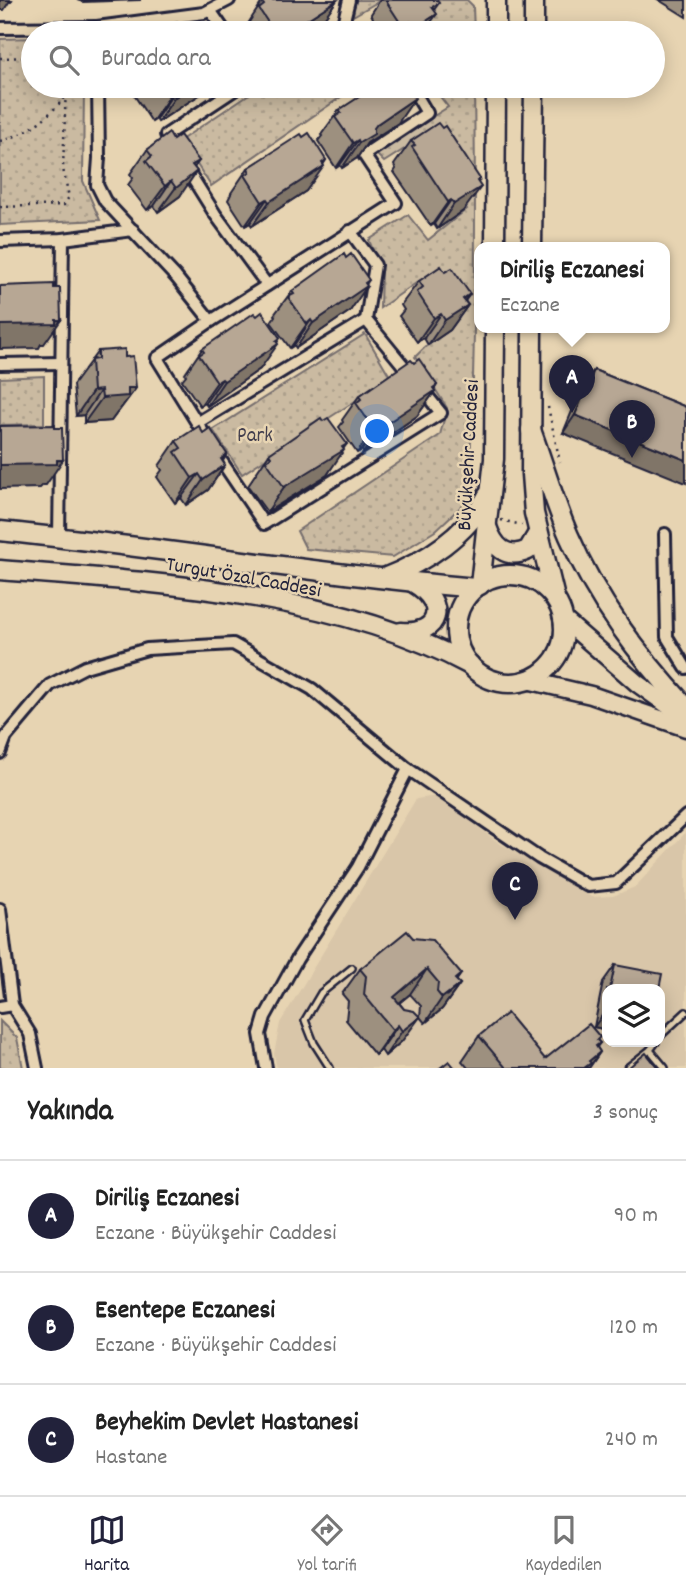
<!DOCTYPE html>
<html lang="tr">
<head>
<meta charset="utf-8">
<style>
  body { margin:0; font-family:Dekko,sans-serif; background:#f2f2f2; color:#222 }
  .controls { position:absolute; right:21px; bottom:21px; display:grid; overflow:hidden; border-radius:14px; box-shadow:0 4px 18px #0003 }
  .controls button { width:63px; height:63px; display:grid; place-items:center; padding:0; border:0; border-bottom:2px solid #e0e0e0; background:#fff; color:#222; font:35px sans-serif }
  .you { position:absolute; left:378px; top:432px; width:24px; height:24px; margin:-18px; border:5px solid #fff; border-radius:50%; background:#1a73e8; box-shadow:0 0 0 10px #1a73e833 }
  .badge { display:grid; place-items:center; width:46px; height:46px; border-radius:50%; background:#22223b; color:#fff; font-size:23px; font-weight:700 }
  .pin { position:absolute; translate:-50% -58px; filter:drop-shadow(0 2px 4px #0008) }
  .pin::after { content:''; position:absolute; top:37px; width:24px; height:21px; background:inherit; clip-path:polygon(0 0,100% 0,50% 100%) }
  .popup { position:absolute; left:474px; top:242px; width:196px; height:91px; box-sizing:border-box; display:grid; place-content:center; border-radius:14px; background:#fff; filter:drop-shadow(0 2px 5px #0005); font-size:23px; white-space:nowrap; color:#767676 }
  .popup b { font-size:26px; color:#222 }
  .popup::after { content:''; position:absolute; left:50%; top:100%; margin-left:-14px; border:14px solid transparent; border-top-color:#fff }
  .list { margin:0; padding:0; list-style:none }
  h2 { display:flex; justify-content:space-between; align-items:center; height:91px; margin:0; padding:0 28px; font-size:30px }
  h2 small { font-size:23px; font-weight:400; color:#767676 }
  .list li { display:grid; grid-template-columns:46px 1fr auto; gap:21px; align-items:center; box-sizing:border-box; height:112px; padding:0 28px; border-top:2px solid #e0e0e0 }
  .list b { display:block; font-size:26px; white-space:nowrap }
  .list p { margin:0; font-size:23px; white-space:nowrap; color:#767676 }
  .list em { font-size:23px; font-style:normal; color:#767676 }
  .icon { flex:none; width:38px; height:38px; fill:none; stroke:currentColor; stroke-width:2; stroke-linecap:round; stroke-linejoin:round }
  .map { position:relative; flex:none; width:686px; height:1068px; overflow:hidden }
  .search { position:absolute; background:#fff; box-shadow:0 4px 18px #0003; left:21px; right:21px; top:21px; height:77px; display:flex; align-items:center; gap:18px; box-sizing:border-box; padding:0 24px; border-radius:38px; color:#767676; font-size:26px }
  .sheet { height:427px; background:#fff }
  nav { display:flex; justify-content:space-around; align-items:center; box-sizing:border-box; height:98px; border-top:2px solid #e0e0e0; background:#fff; font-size:19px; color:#767676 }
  nav a { display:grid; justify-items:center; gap:4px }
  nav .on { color:#22223b }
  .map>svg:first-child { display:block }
  .built { fill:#d9c6a9; fill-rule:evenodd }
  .grass { fill:url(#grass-dots); stroke:#766e6e; stroke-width:2 }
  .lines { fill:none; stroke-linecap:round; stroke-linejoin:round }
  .lane-casing { stroke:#22223b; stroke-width:10 }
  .street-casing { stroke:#22223b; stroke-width:16 }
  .secondary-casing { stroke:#22223b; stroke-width:21 }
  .primary-casing { stroke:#22223b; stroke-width:23 }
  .path { stroke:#22223b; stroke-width:2.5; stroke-dasharray:2 5; stroke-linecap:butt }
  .lane { stroke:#e7d4b2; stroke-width:5 }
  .street { stroke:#e7d4b2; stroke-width:10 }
  .secondary { stroke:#e7d4b2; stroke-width:16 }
  .primary { stroke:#e7d4b2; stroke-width:18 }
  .wall { fill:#9d907f; stroke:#22223b; stroke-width:2 }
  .shaded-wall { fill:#807568; stroke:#22223b; stroke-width:2 }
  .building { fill:#b7a794; stroke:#22223b; stroke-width:2 }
  .labels { text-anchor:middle; stroke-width:5; stroke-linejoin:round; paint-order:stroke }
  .park-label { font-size:21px; fill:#44404f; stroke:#e7d4b2 }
  .street-label { font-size:21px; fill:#22223b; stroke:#e7d4b2 }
</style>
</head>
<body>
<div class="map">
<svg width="686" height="1068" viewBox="0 0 686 1068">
  <defs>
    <pattern id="grass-dots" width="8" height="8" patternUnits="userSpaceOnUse" patternTransform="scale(1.75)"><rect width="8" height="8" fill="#cabaa1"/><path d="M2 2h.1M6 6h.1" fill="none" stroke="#ada08c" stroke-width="1.8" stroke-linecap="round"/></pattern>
  </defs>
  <rect width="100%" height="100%" fill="#e7d4b2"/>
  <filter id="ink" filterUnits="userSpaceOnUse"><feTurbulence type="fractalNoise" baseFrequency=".0143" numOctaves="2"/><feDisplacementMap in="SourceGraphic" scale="14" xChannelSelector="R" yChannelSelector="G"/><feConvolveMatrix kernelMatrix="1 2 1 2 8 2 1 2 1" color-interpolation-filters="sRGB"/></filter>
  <g filter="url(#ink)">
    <path class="built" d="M437 796 499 843 592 897 613 896 635 887 686 832V1068H277L274 1054 280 1023 416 799ZM607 989H660V1042H607Z"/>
    <g class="grass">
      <polygon points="355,0 381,0 353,16"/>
      <polygon points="394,0 467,0 473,6 474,33 418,33"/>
      <polygon points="33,38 33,86 84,86 83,181 100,220 0,225 0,39"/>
      <polygon points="261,86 357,86 211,186 181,140"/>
      <path d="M432 86H474C476 224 476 362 468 500L435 531 393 557 306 549 297 531 440 435 447 408 415 357 451 322 419 281 380 308 381 270 369 240 408 215 428 240 467 209 422 138 384 162 375 153 448 107Z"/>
      <polygon points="365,334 391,378 242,474 213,430"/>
      <polygon points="44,376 44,424 0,425 0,378"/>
      <polygon points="0,1021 17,1038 23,1068 0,1068"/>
    </g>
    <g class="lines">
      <defs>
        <g id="lane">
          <polyline points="660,1036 686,1012"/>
          <polyline points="656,1042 650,1050 665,1068"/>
          <polyline points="330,1068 314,1043 305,1020 321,993 352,968"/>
          <polyline points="627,1068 650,1050"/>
        </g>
        <g id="street">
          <polyline points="210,10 226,33"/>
          <polyline points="0,28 97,27"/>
          <polyline points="97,33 97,27 204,13 229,0"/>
          <polyline points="344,33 342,28 349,0"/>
          <polyline points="98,86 99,158 97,185 105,201 176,277 211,321 396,203 364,155 427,113 411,86"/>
          <polyline points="173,146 166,135 240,86"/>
          <polyline points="185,166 215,214 267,285"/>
          <polyline points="350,231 375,265 366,320 411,375"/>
          <polyline points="0,241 63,239 133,230"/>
          <polyline points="0,364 61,363"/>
          <polyline points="197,423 366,320"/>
          <polyline points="209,442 157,358 211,321"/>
          <polyline points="218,456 264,524 441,413 421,388"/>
          <polyline points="665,534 667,637 686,668"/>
          <polyline points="59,537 63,239"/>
          <polyline points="0,753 6,737 50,685 85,667 147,649 233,644 312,689 408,769 539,858 588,886 616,883 686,816"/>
          <polyline points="0,909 12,1005"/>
          <polyline points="0,1007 12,1005 30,1034 37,1068"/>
          <polyline points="266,1068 260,1034 265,1017 297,959 358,867 408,769"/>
        </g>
        <g id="secondary">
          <polyline points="562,618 638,684 686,718"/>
          <polyline points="527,680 591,695 686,728"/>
        </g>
        <g id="primary">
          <polyline points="496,33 496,0"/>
          <polyline points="534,33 534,0"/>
          <polyline points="495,247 496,86"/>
          <polyline points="532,247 534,86"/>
          <polyline points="532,327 531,474 534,513 555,598"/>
          <path d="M531 430C544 465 554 502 569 536 597 601 638 655 686 707"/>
          <path d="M487 527C494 547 506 560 528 550L538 533"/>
          <path d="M0 531C159 547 316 574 475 588"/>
          <path d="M0 570C153 582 334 592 470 665"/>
          <circle cx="510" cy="629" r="54"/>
          <path d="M384 578C425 562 467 535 488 495"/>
          <polyline points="480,585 494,459 495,327"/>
          <path d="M401 632C440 636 448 603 414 583"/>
        </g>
      </defs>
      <use href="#lane" class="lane-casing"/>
      <use href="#street" class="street-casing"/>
      <use href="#secondary" class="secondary-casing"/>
      <use href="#primary" class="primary-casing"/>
      <g class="path">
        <polyline points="0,58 33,57"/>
        <path d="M0 141C33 133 54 111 75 86"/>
        <polyline points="0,207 64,205 69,197 63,169 66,86"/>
        <polyline points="548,407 560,462"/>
        <polyline points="501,520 522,525"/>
      </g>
      <use href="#lane" class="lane"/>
      <use href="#street" class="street"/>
      <use href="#secondary" class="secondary"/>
      <use href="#primary" class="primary"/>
    </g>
    <g class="wall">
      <polygon points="337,0 320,24 307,33 242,33 262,2"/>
      <polygon points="380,0 437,0 434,10 423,33 374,33 369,25 373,18 371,14"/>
      <polygon points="659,0 686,0 686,17"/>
      <polygon points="139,86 213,86 158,122 156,119 152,122 134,95"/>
      <polygon points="339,110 398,123 367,143 357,158 342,168 340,165 336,168 318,141 322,136 321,135"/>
      <polygon points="303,137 326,160 306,191 252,226 250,223 245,226 228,200 231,194 231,193 248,168"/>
      <polygon points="173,140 199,161 194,167 180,196 158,212 154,206 147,210 128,185 133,178 130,174 147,150"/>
      <polygon points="411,141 480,179 463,211 437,229 434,224 431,226 394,172 396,169 394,165"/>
      <polygon points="445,272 470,294 465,301 468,305 450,330 428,345 424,338 417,342 399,316 404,310 401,305 419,281"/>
      <polygon points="366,285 350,311 296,348 294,345 290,348 271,322 275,316 274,315 292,291"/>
      <polygon points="257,316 280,338 260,369 207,406 205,403 200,406 182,380 186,375 185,374 202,349"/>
      <polygon points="98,351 125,357 136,388 118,412 117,413 111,421 84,423 84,415 76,416 73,385"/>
      <polygon points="414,363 437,385 434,390 435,391 417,416 363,453 362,450 357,453 339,427 343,422 342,420 359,396"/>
      <polygon points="594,370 686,407 563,433 582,387"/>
      <polygon points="203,433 227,454 223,461 225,465 208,490 186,505 181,498 175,503 157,477 162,470 159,466 176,441"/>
      <polygon points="343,449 327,475 267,512 248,486 252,480 252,479 269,454"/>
      <polygon points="413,938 461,974 456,980 460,984 442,1009 425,1023 420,1017 421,1006 410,994 399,1003 404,1009 402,1041 385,1056 381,1050 375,1055 346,1020 348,1001 342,994 360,969"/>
      <polygon points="615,965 659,989 607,989 607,1030 594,1027 603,982"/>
      <polygon points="479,1036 545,1059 598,1041 600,1043 597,1047 600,1052 589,1068 468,1068 462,1061"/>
    </g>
    <g class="shaded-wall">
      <polygon points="0,0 12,0 11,2 9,2 4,10 0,10"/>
      <polygon points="77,0 141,0 83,2"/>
      <polygon points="337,0 320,24 307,33 286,33"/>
      <polygon points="439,3 426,21 437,14 423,33 411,33 432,7"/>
      <polygon points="410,22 402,33 399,33 403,27"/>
      <polygon points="192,86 213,86 158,122 175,97"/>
      <polygon points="173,94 156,119 152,122 169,97"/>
      <polygon points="415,98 398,123 367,143 357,158 342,168 359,143 377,124"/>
      <polygon points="358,140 340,165 336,168 353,143"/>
      <polygon points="326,160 321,168 324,166 306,191 252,226 269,202"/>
      <polygon points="199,161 184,181 197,171 180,196 158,212 192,165"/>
      <polygon points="480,179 470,194 481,187 463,211 437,229 454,204"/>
      <polygon points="171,181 154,206 147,210 165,186"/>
      <polygon points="267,199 250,223 245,226 262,202"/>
      <polygon points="451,200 434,224 431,226 448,202"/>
      <polygon points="369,280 363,289 367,286 350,311 296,348 313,323"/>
      <polygon points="470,294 457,312 468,305 450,330 428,345 445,320 463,299"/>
      <polygon points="441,314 424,338 417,342 434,318"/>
      <polygon points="61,320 44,344 41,344 39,348 0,349 0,325"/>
      <polygon points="311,320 294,345 290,348 307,324"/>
      <polygon points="280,338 274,347 278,344 260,369 207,406 224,381"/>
      <polygon points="222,379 205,403 200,406 217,382"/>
      <polygon points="437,385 431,394 435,391 417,416 363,453 380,428"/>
      <polygon points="128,388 136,388 118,412 117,413 111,421 84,423 102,398"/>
      <polygon points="101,390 84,415 76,416 93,391"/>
      <polygon points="575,415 686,460 686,483 563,433"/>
      <polygon points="379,426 362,450 357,453 374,429"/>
      <polygon points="347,444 341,452 344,450 327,475 267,512 284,487"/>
      <polygon points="227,454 215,472 225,465 208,490 186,505 203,480 221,459"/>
      <polygon points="63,460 46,485 43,485 40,488 0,489 0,465"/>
      <polygon points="199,474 181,498 175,503 192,478"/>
      <polygon points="427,969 410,994 382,1017 394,997"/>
      <polygon points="461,974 446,996 460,984 442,1009 425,1023 455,979"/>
      <polygon points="606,1010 607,1010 607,1030 594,1027"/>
      <polygon points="420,1017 402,1041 385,1056 402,1031"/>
      <polygon points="398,1025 381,1050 375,1055 393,1030"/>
      <polygon points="600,1052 589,1068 584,1068 589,1061"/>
    </g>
    <g class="building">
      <polygon points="265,0 337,0 286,33 275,33 259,9 264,5 262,2"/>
      <polygon points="387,0 437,0 439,3 432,7 437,14 414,29 410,22 403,27 386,1"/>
      <polygon points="215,28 218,33 201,33 208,29 210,32"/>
      <polygon points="161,86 192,86 175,97 173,94 169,97"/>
      <polygon points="376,86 407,86 415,98 377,124 374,128 374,134 359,143 358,140 353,143 335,117 341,113 339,110"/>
      <polygon points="438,123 442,128 445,126 480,179 477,181 481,187 454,204 451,200 448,202 412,147 415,145 411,141"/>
      <polygon points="169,133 173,140 180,135 199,161 192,165 197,171 176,188 171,181 165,186 146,161 152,156 147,150"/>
      <polygon points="309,133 326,160 322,163 324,166 269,202 267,199 262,202 245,175 250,172 248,168 301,134 303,137"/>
      <polygon points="344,254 346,258 351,254 369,280 365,283 367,286 313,323 311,320 307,324 288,297 294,294 292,291"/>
      <polygon points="441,266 445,272 452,268 470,294 463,299 468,305 445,320 441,314 434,318 417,292 423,287 419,281"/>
      <polygon points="54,284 54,288 60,288 61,320 56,320 56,324 0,325 0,286"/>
      <polygon points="262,312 280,338 276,341 278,344 224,381 222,379 217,382 199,355 204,352 202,349 254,313 257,316"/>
      <polygon points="125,349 125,357 133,356 136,388 128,388 128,396 102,398 101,390 93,391 91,360 98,359 98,351"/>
      <polygon points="419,359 437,385 433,388 435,391 380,428 379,426 374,429 356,403 361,399 359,396 411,360 414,363"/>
      <polygon points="594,370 686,407 686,460 575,415"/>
      <polygon points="321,418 323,421 328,418 347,444 342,447 344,450 284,487 266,461 271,457 269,454"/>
      <polygon points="55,425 55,428 62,428 63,460 57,460 57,464 0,465 0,426"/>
      <polygon points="199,426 203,433 210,428 227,454 221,459 225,465 203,480 199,474 192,478 175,452 181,448 176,441"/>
      <polygon points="407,931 413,938 432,940 461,974 455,979 460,984 442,998 437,992 438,982 427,969 394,997 404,1009 414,1011 420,1017 402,1031 398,1025 393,1030 364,995 366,976 360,969"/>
      <polygon points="615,965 662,974 659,989 610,989"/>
      <polygon points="507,1013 545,1059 589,1024 600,1037 597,1040 600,1043 596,1046 600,1052 589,1061 591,1063 584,1068 506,1068 479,1036"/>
      <polygon points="646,1053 658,1068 628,1068"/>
      <polygon points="449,1061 455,1068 440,1068"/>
    </g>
  </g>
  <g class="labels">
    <g class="park-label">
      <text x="255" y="441">Park</text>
    </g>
    <g class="street-label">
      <text transform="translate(467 455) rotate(-87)" y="7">Büyükşehir Caddesi</text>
      <text transform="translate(244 576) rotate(10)" y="7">Turgut Özal Caddesi</text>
    </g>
  </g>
</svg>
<div class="controls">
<button><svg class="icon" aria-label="layers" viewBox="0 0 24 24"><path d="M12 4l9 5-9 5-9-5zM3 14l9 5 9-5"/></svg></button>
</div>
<div class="you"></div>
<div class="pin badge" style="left:572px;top:413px">A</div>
<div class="popup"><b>Diriliş Eczanesi</b>Eczane</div>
<div class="pin badge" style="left:632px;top:458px">B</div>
<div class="pin badge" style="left:515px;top:920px">C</div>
<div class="search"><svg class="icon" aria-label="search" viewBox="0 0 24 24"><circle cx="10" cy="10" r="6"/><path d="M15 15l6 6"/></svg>Burada ara</div>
</div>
<section class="sheet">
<h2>Yakında<small>3 sonuç</small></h2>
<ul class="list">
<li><span class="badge">A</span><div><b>Diriliş Eczanesi</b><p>Eczane · Büyükşehir Caddesi</p></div><em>90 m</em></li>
<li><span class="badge">B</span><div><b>Esentepe Eczanesi</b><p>Eczane · Büyükşehir Caddesi</p></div><em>120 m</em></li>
<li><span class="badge">C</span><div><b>Beyhekim Devlet Hastanesi</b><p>Hastane</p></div><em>240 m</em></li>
</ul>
</section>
<nav>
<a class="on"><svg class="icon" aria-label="map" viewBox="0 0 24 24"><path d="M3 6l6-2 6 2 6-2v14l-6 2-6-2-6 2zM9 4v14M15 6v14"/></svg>Harita</a>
<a><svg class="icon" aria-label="directions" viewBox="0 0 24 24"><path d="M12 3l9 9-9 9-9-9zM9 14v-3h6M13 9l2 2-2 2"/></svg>Yol tarifi</a>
<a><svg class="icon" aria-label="saved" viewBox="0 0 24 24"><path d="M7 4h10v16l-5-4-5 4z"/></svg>Kaydedilen</a>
</nav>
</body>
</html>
